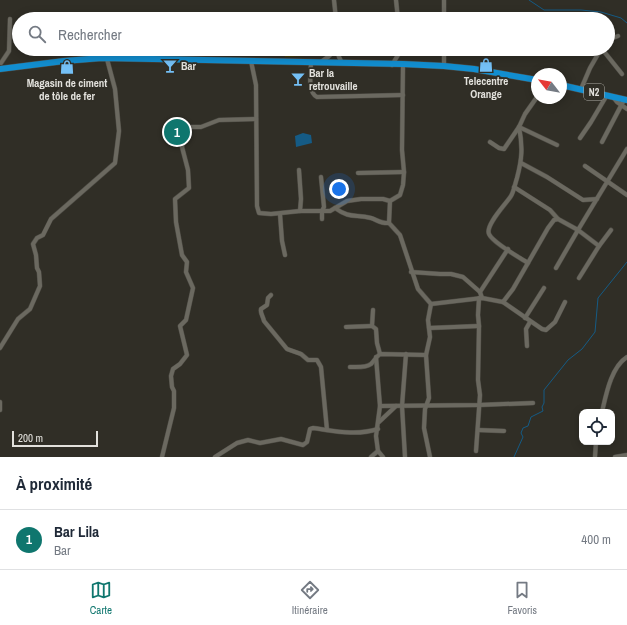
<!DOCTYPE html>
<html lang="fr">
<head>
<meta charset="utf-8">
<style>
  body { margin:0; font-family:"Archivo Narrow",sans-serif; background:#f2f2f3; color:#1f2937 }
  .controls { position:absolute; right:12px; bottom:12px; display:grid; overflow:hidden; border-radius:8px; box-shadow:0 2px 10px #0003 }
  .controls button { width:36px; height:36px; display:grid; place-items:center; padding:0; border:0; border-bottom:1px solid #e0e1e3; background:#fff; color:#1f2937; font:20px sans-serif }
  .compass { position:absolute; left:531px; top:68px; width:36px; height:36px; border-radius:50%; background:#fff; box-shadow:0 2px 10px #0003; rotate:301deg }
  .scale { position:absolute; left:12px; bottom:10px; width:86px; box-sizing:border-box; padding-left:4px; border:2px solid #e2e1dc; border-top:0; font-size:11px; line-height:14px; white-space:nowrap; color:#e2e1dc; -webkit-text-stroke:3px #302e26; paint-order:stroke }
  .you { position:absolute; left:339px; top:189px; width:14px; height:14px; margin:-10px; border:3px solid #fff; border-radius:50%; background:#1a73e8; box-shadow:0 0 0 6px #1a73e833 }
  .badge { display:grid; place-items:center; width:26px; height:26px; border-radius:50%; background:#0f766e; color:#fff; font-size:13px; font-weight:700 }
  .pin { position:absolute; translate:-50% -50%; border:2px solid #fff; box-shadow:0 1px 4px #0006 }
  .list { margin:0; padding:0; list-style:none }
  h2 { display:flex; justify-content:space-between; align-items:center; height:52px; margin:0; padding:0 16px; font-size:17px }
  h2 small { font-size:13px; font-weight:400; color:#747a83 }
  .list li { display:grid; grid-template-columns:26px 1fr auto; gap:12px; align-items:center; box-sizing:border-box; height:60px; padding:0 16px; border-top:1px solid #e0e1e3 }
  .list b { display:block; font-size:15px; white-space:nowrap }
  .list p { margin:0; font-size:13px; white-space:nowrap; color:#747a83 }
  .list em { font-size:13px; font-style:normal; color:#747a83 }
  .icon { flex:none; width:22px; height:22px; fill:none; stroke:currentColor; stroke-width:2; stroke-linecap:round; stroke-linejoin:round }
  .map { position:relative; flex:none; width:627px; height:457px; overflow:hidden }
  .search { position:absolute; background:#fff; box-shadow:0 2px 10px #0003; left:12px; right:12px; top:12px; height:44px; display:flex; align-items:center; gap:10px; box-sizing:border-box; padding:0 14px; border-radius:22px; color:#747a83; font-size:15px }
  .sheet { height:112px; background:#fff }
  nav { display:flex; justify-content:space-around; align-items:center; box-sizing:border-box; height:56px; border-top:1px solid #e0e1e3; background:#fff; font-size:11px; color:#747a83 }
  nav a { display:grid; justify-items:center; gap:2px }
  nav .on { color:#0f766e }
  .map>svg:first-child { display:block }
  .green { fill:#483d04 }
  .water { fill:#155b85 }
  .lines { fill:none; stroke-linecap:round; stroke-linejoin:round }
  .stream { stroke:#155b85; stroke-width:1 }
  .minor-casing { stroke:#4d4b44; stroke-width:5 }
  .highway-casing { stroke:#4d4b44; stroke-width:7 }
  .minor { stroke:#6b6960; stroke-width:4 }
  .highway { stroke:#128ed0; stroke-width:6 }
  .labels { text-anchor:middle; stroke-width:3.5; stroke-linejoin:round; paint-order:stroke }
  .shield { fill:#302e26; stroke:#adaba5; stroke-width:1 }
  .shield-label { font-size:10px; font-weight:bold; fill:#e2e1dc }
  .poi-label { font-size:11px; font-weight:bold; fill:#e2e1dc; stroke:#302e26; text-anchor:start }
</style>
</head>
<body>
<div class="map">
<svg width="627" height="457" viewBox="0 0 627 457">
  <rect width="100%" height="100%" fill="#302e26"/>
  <polygon class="green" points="285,49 331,49 325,55 285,57"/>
  <polygon class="water" points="303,133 311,135 312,143 296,147 295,136"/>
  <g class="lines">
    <g class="stream">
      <polyline points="529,0 544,10 581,10 601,12 621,18 627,23"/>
      <polyline points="514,457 523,437 521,433 523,428 528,426 531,417 543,411 542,407 544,403 544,390 568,360 582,349 595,332 598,298 627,262"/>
    </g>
    <defs>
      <g id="minor">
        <polyline points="334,0 336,19"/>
        <polyline points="396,0 398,19"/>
        <polyline points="444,0 444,19"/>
        <polyline points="608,40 618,36"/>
        <polyline points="337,49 339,57 342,63"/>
        <polyline points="444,49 444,66"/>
        <polyline points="602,49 622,74"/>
        <polyline points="251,61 256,85 257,206 259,213 271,214 300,211 330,211 347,201 361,199 383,199 390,201"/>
        <path d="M311 62C311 72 307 92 317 97L403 95"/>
        <polyline points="321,62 328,57 336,49"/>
        <polyline points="1,63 9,51 10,19"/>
        <polyline points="403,64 402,150 404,172 403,185 400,195 390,201 389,223 400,235 418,289 431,304 482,298 503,302 513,289 548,228 554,220 558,219 578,230 627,149"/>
        <polyline points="392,65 398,55 399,49"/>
        <polyline points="581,89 590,68 601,49"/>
        <polyline points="537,97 525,114 519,127 557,145"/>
        <polyline points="613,97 617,102 627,109"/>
        <path d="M519 127C523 147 522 159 517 178 515 184 514 191 511 196 506 204 485 225 489 234 493 243 519 257 528 263"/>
        <polyline points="580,138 591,122 607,95"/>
        <polyline points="490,142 499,148 504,149 519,127"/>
        <polyline points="602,142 624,100"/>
        <polyline points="521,163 547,177 583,200 597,199"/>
        <polyline points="585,166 627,195"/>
        <polyline points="299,170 301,199 300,211"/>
        <polyline points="358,173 404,172"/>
        <polyline points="321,177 324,207 322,211 322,219"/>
        <polyline points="514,187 550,210 558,219"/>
        <path d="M335 208C350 219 355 214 371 218 377 220 382 224 389 223"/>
        <polyline points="280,214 282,241 285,255"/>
        <polyline points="599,246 611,230"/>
        <polyline points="556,268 578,230 599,246 579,278"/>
        <polyline points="411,272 440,274 451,274 463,277 480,292 482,298"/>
        <polyline points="480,292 508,249"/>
        <path d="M271 295 268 298 267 305 261 309C260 313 263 316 264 321L287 349 301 354 308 360H317L321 367 327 430"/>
        <polyline points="503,302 542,329 546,330 555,322 565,302"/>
        <polyline points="373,310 372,326 376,329 377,343 380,354"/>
        <polyline points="525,318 544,288"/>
        <polyline points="346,327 372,326"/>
        <polyline points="429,328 479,326"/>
        <polyline points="527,346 526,329 530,322"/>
        <polyline points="0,348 18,319 30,309 40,286 39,272 37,268 36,255 33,244 37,238 43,235 51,219 115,163 119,131 115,89 107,59"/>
        <path d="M350 367C356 367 366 368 371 364 374 361 376 357 380 354L426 355"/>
        <polyline points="0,402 0,410"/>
        <polyline points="380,406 479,405 533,403"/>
        <path d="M602 412C606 395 611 367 627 357"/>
        <polyline points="379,422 396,406"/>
        <polyline points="478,430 504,431"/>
        <polyline points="378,451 383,457"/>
        <polyline points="476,451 480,395 478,380 479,326 478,315 479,298"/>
        <polyline points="162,457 174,408 174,391 172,387 171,376 173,369 180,364 187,355 180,326 186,320 193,288 186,272 187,262 182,255 176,222 175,199 189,188 188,170 182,147 187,127 201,127 219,120 256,119"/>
        <path d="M215 457 237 443 248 440 260 443 281 439 303 445 307 442 310 429 313 428C335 431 356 436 378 429"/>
        <polyline points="371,457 378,451 376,436 380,406 376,357"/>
        <polyline points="405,457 402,406 406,354"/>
        <polyline points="430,457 424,428 425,409 429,398 426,355 430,337 428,320 431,304"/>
        <polyline points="595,457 596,442"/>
        <polyline points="615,457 627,455"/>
      </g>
      <g id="highway">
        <polyline points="0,69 64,61 102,58 403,64 444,66 474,69 537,80"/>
        <polyline points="561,85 627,100"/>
      </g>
    </defs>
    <use href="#minor" class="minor-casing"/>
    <use href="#highway" class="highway-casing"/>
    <use href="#minor" class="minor"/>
    <use href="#highway" class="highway"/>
  </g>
  <defs>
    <symbol id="shop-bare" viewBox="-9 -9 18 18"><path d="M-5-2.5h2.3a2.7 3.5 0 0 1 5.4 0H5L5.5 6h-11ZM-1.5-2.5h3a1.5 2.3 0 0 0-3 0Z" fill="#74c0f6" stroke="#302e26" stroke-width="2.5" paint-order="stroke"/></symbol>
    <symbol id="bar-bare" viewBox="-9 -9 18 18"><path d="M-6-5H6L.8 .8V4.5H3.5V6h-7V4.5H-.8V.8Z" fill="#74c0f6" stroke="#302e26" stroke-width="2.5" paint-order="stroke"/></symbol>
  </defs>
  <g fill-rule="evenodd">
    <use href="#shop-bare" x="476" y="55" width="20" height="20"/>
    <use href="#bar-bare" x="160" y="56" width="20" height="20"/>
    <use href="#shop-bare" x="57" y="57" width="20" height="20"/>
    <use href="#bar-bare" x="288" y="69" width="20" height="20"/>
  </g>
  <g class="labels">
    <rect class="shield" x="584" y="84" width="20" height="16" rx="3"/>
    <g class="shield-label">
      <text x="594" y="96">N2</text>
    </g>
    <g class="poi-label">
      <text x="181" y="70">Bar</text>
      <text x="309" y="77">Bar la<tspan x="309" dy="13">retrouvaille</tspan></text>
      <text x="486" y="85" text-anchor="middle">Telecentre<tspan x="486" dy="13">Orange</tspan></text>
      <text x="67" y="87" text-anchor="middle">Magasin de ciment<tspan x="67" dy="13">de tôle de fer</tspan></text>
    </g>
  </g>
</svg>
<div class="controls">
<button><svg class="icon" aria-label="locate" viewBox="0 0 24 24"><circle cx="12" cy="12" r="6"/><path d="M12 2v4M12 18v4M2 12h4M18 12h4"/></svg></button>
</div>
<svg class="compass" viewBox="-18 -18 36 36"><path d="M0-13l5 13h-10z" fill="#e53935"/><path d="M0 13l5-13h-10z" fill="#747a83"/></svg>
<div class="scale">200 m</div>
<div class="you"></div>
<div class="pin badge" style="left:177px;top:132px">1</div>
<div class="search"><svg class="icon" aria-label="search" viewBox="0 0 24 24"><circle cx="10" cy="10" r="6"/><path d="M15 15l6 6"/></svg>Rechercher</div>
</div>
<section class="sheet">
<h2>À proximité<small></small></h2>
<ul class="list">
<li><span class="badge">1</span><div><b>Bar Lila</b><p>Bar</p></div><em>400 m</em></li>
</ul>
</section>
<nav>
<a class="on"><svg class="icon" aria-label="map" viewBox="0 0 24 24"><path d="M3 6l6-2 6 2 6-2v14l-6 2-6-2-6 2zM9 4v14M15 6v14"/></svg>Carte</a>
<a><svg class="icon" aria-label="directions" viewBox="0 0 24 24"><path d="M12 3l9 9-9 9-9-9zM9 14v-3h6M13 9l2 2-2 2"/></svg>Itinéraire</a>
<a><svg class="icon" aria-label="saved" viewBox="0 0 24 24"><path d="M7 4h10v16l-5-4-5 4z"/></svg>Favoris</a>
</nav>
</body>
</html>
